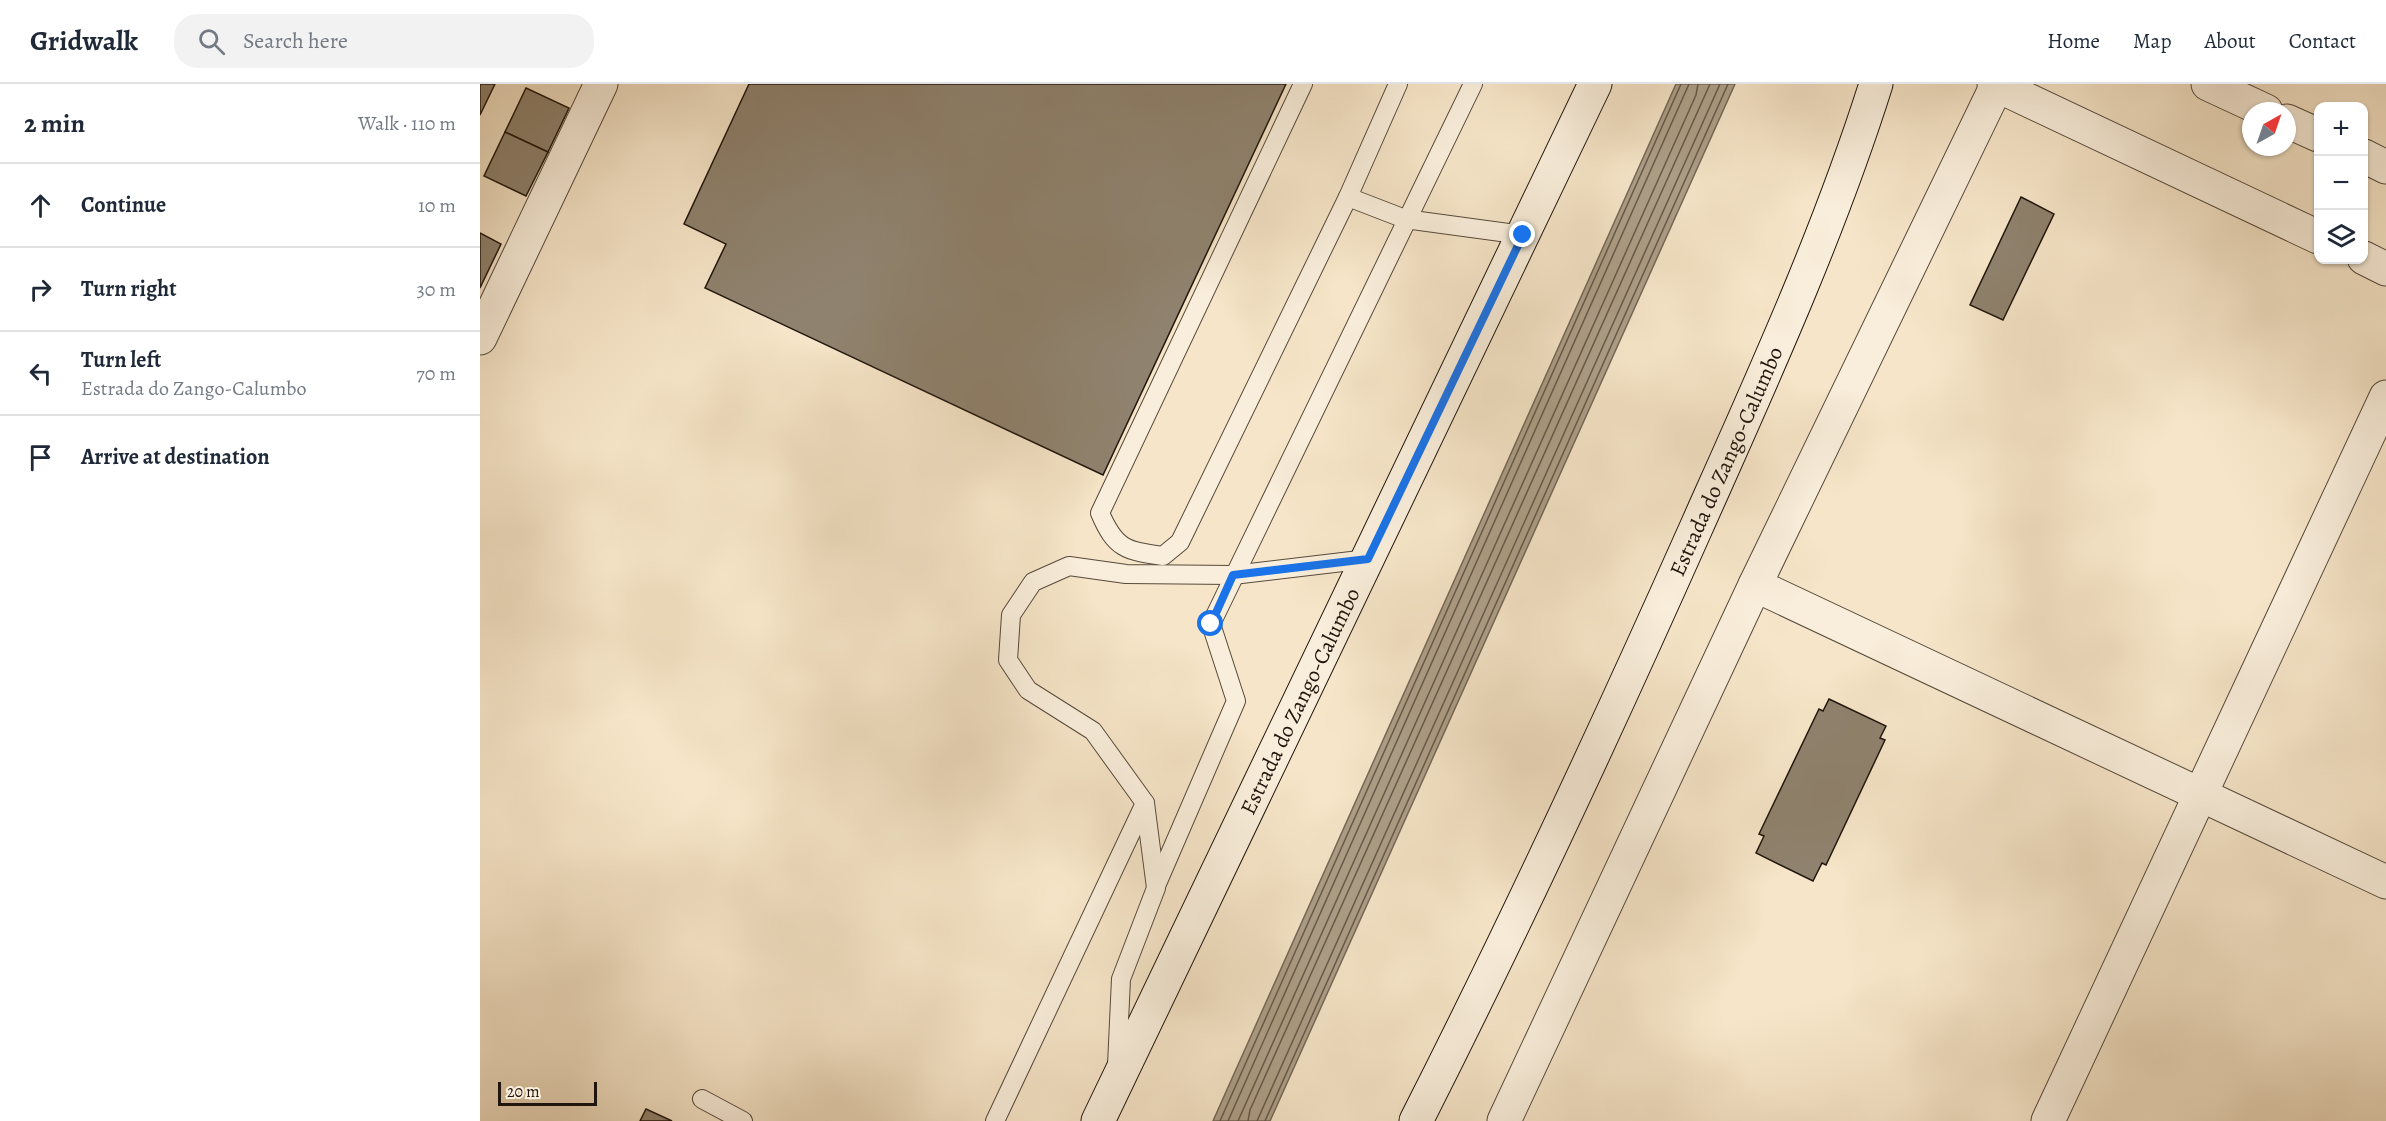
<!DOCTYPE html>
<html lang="en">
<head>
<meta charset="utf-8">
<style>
  body { margin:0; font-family:Alegreya,serif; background:#f2f2f3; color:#1f2937 }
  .controls { position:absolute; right:18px; top:18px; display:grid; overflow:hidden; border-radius:12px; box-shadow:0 2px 4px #0004 }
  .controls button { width:54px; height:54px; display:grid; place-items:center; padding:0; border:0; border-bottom:2px solid #e0e1e3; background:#fff; color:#1f2937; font:30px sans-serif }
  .compass { position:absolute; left:1762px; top:18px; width:54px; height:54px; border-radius:50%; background:#fff; box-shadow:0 2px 4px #0004; rotate:40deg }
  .scale { position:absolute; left:18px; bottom:15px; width:99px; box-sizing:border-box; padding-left:6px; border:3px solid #20160d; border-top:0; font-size:16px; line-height:21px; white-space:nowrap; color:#20160d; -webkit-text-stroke:4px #f9eedb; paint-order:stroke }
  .stop { position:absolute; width:18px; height:18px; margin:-14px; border:4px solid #1a73e8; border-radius:50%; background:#fff }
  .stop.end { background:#1a73e8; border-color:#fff; box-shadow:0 2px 6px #0008 }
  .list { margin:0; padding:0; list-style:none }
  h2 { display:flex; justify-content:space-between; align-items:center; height:78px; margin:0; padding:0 24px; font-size:26px }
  h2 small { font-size:20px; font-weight:400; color:#747a83 }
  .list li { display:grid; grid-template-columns:39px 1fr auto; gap:18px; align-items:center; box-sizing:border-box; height:84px; padding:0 24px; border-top:2px solid #e0e1e3 }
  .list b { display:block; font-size:22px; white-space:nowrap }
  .list p { margin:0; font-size:20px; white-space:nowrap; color:#747a83 }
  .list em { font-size:20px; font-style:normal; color:#747a83 }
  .icon { flex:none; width:33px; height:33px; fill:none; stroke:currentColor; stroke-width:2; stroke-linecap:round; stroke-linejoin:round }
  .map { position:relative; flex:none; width:1906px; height:1037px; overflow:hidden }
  header { display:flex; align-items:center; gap:36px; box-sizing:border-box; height:84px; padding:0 30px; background:#fff; border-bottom:2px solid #e0e1e3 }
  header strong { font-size:28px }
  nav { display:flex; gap:33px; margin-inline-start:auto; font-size:21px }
  .search { width:420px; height:54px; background:#f2f2f3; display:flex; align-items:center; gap:15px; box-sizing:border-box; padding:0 21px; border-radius:24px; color:#747a83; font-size:22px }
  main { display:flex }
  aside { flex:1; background:#fff }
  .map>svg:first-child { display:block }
  .water { fill:#ad9f88; stroke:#756857; stroke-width:1.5 }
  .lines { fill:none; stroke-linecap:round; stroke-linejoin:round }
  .shore { stroke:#665a4a; stroke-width:1.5 }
  .building { fill:#8f826e; stroke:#20160d; stroke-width:1.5 }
  .service-casing { stroke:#564a3c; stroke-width:20 }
  .minor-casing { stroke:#564a3c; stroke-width:35 }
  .secondary-casing { stroke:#20160d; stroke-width:35 }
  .service { stroke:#f9eedb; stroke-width:18 }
  .minor { stroke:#f9eedb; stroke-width:33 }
  .secondary { stroke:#f9eedb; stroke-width:33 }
  .route { stroke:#1a73e8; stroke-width:8 }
  .labels { text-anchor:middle; stroke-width:4.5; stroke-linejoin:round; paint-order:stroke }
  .street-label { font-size:22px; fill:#20160d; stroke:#f9eedb }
</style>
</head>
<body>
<header>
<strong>Gridwalk</strong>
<div class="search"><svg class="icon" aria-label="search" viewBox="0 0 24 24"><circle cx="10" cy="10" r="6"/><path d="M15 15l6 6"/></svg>Search here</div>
<nav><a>Home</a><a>Map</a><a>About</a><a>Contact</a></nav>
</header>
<main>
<aside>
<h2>2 min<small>Walk · 110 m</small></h2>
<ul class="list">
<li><svg class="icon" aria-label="ahead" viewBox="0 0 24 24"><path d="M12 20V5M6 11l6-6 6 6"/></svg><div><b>Continue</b></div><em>10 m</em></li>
<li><svg class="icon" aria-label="right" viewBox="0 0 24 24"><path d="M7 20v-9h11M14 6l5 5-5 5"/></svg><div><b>Turn right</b></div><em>30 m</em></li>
<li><svg class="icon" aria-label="left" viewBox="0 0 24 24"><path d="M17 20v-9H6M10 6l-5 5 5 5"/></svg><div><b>Turn left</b><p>Estrada do Zango-Calumbo</p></div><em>70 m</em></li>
<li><svg class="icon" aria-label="arrive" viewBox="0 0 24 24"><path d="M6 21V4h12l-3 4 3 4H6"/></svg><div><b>Arrive at destination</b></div></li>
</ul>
</aside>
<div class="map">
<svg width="1906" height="1037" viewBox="0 0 1906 1037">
  <rect width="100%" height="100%" fill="#f6e5c8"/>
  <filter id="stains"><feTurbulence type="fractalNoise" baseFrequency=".00333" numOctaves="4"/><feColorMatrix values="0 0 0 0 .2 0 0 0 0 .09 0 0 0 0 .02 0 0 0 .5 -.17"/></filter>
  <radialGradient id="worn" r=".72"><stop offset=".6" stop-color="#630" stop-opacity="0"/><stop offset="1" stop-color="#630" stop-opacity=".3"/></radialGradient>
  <polygon class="water" points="1196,0 1255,0 790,1037 733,1037"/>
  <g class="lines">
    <g class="shore">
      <polyline points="740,1037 1201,0"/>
      <polyline points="748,1037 1209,0"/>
      <polyline points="758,1037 1216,11 1218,0"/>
      <polyline points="768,1037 770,1026 1230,0"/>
      <polyline points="777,1037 1240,0"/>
      <polyline points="785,1037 1248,0"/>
    </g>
  </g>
  <g class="building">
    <polygon points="0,0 15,0 0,31"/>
    <polygon points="269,0 806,0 623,391 225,204 246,160 204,140"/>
    <polygon points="46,4 89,24 68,68 25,48"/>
    <polygon points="25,48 68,68 46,112 4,92"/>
    <polygon points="1541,113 1574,130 1523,236 1490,221"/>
    <polygon points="0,149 21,160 0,204"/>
    <polygon points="1349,615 1406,642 1400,654 1405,656 1346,781 1342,779 1333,797 1276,769 1284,752 1279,750 1339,625 1343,627"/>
    <polygon points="166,1025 192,1037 160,1037"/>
  </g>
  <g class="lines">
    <defs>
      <g id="service">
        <path d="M823 0 620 429C635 464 645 467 683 472L700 458 868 113"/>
        <polyline points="918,0 868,113 925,135 1043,151"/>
        <polyline points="676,802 756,617 731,540 993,0"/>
        <polyline points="637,981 641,895 676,804 665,719 613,647 548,606 528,576 531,531 553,498 589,482 646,490 753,491 888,475"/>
        <polyline points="222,1015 263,1037"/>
        <polyline points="515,1037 665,719"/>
      </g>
      <g id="minor">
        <polyline points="1514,0 1838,153"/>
        <polyline points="1728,0 1786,27"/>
        <polyline points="1807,37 1838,51"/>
        <polyline points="1884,72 1906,83"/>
        <polyline points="1884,174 1906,185"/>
        <polyline points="0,254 121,0"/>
        <polyline points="1275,501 1906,798"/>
        <polyline points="1024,1037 1275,501 1517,1"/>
        <polyline points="1568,1037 1906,313"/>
      </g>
      <g id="secondary">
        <path id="s1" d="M618 1037 1115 0"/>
        <path id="s2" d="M936 1037C1035 842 1127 644 1216 444 1281 298 1348 152 1396 0"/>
      </g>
    </defs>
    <use href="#service" class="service-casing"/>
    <use href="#minor" class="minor-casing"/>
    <use href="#secondary" class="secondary-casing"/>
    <use href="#service" class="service"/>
    <use href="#minor" class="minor"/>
    <use href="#secondary" class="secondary"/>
  </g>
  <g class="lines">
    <polyline class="route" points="731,540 753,491 888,475 1043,151"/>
  </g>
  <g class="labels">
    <g class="street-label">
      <text dy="8" stroke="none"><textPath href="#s2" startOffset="729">Estrada do Zango-Calumbo</textPath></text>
      <text dy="8" stroke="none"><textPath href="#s1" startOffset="466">Estrada do Zango-Calumbo</textPath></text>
    </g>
  </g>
  <rect width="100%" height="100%" filter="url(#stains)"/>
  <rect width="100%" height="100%" fill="url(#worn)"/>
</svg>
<div class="controls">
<button>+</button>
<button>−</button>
<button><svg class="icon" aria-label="layers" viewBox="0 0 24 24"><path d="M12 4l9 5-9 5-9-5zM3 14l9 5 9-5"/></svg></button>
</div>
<svg class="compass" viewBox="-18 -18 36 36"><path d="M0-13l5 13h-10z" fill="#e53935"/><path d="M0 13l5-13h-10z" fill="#747a83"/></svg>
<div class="scale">20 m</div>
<div class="stop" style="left:731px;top:540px"></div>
<div class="stop end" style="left:1043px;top:151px"></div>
</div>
</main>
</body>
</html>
